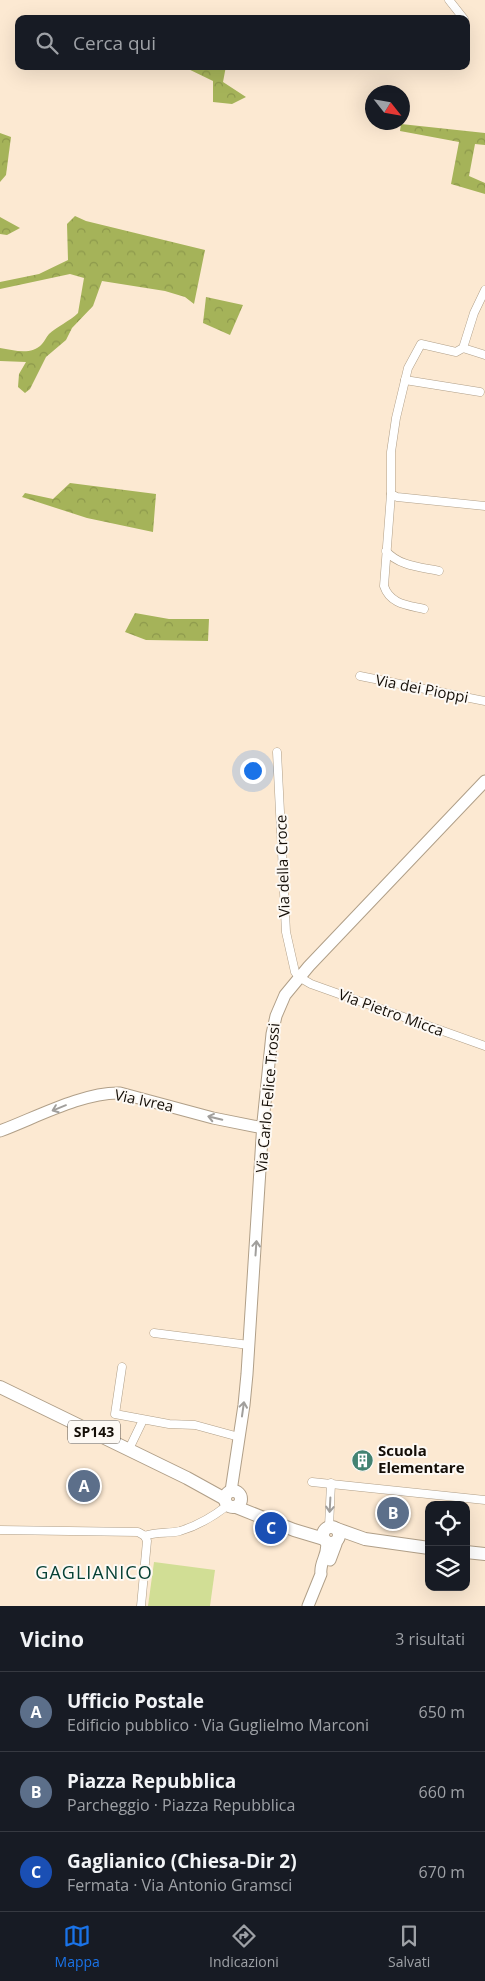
<!DOCTYPE html>
<html lang="it">
<head>
<meta charset="utf-8">
<style>
  body { margin:0; font-family:"Open Sans",sans-serif; background:#20242c; color:#f1f3f6 }
  .controls { position:absolute; right:15px; bottom:15px; display:grid; overflow:hidden; border-radius:10px; box-shadow:0 5px 20px #0002 }
  .controls button { width:45px; height:45px; display:grid; place-items:center; padding:0; border:0; border-bottom:1px solid #363941; background:#171b24; color:#f1f3f6; font:25px sans-serif }
  .compass { position:absolute; left:365px; top:85px; width:45px; height:45px; border-radius:50%; background:#171b24; box-shadow:0 5px 20px #0002; rotate:121deg }
  .you { position:absolute; left:252px; top:770px; width:18px; height:18px; margin:-12px; border:4px solid #fff; border-radius:50%; background:#1a73e8; box-shadow:0 0 0 8px #1a73e833 }
  .badge { display:grid; place-items:center; width:32px; height:32px; border-radius:50%; background:#1a73e8; color:#fff; font-size:16px; font-weight:700 }
  .pin { position:absolute; translate:-50% -50%; border:2px solid #fff; box-shadow:0 1px 5px #0006 }
  .list { margin:0; padding:0; list-style:none }
  h2 { display:flex; justify-content:space-between; align-items:center; height:65px; margin:0; padding:0 20px; font-size:21px }
  h2 small { font-size:16px; font-weight:400; color:#9ea1a6 }
  .list li { display:grid; grid-template-columns:32px 1fr auto; gap:15px; align-items:center; box-sizing:border-box; height:80px; padding:0 20px; border-top:1px solid #363941 }
  .list b { display:block; font-size:19px; white-space:nowrap }
  .list p { margin:0; font-size:16px; white-space:nowrap; color:#9ea1a6 }
  .list em { font-size:16px; font-style:normal; color:#9ea1a6 }
  .icon { flex:none; width:28px; height:28px; fill:none; stroke:currentColor; stroke-width:2; stroke-linecap:round; stroke-linejoin:round }
  .map { position:relative; flex:none; width:485px; height:1606px; overflow:hidden }
  .search { position:absolute; background:#171b24; box-shadow:0 5px 20px #0002; left:15px; right:15px; top:15px; height:55px; display:flex; align-items:center; gap:12px; box-sizing:border-box; padding:0 18px; border-radius:10px; color:#9ea1a6; font-size:19px }
  .sheet { height:305px; background:#171b24 }
  nav { display:flex; justify-content:space-around; align-items:center; box-sizing:border-box; height:70px; border-top:1px solid #363941; background:#171b24; font-size:14px; color:#9ea1a6 }
  nav a { display:grid; justify-items:center; gap:2px }
  nav .on { color:#1a73e8 }
  .map>svg:first-child { display:block }
  .forest { fill:url(#forest-crowns) }
  .pitch { fill:#d1de95 }
  .lines { fill:none; stroke-linecap:round; stroke-linejoin:round }
  .street-casing { stroke:#b09f88; stroke-width:9 }
  .secondary-casing { stroke:#b09f88; stroke-width:13 }
  .primary-casing { stroke:#b09f88; stroke-width:14 }
  .street { stroke:#fff; stroke-width:8 }
  .secondary { stroke:#fff; stroke-width:11 }
  .primary { stroke:#fff; stroke-width:12 }
  .oneway { stroke:#a19f9c }
  .labels { text-anchor:middle; stroke-width:4; stroke-linejoin:round; paint-order:stroke }
  .shield { fill:#fdf9f4; stroke:#5a544e; stroke-width:1 }
  .shield-label { font-size:14px; font-weight:bold; fill:#140e07 }
  .street-label { font-size:15px; fill:#140e07; stroke:#fdf9f4 }
  .poi-label { font-size:15px; font-weight:bold; fill:#140e07; stroke:#fdf9f4; text-anchor:start }
  .quarter-label { font-size:18px; letter-spacing:1px; fill:#074135; stroke:#fdf9f4 }
</style>
</head>
<body>
<div class="map">
<svg width="485" height="1606" viewBox="0 0 485 1606">
  <defs>
    <pattern id="forest-crowns" width="20" height="18" patternUnits="userSpaceOnUse" patternTransform="scale(1.25)"><rect width="20" height="18" fill="#a5b359"/><path d="M2 6a3 3 0 1 1 6 0M12 15a3 3 0 1 1 6 0" fill="none" stroke="#8d994c"/></pattern>
  </defs>
  <rect width="100%" height="100%" fill="#fce9d2"/>
  <g class="forest">
    <polygon points="182,66 226,66 223,82 246,97 232,104 213,102 213,81"/>
    <polygon points="401,124 485,133 485,145 475,144 469,176 485,183 485,194 451,184 459,142 400,131"/>
    <polygon points="0,133 11,137 6,175 0,182"/>
    <path d="M75 216 86 221 205 250 194 304 185 297 165 291 102 281 93 306 72 328 66 340 46 357 30 389 25 393 18 387 19 374 26 362 0 361V348C14 350 31 356 42 344 45 341 46 337 49 334 56 327 70 321 78 313L84 278 70 274 0 289V282L39 274 68 260 67 224Z"/>
    <polygon points="0,217 20,228 7,235 0,234"/>
    <polygon points="206,297 243,305 230,335 203,323"/>
    <polygon points="70,483 156,494 153,532 87,518 22,497 25,493 53,499"/>
    <polygon points="135,613 169,619 209,619 208,641 146,640 125,632"/>
  </g>
  <polygon class="pitch" points="154,1562 215,1570 210,1606 148,1606"/>
  <g class="lines">
    <defs>
      <g id="street">
        <polyline points="449,0 464,19"/>
        <polyline points="485,290 474,313 463,348 456,352 421,344 408,368 396,418 391,452 391,494 397,497 485,506"/>
        <polyline points="463,348 485,355"/>
        <polyline points="405,380 480,392"/>
        <path d="M391 494 384 586C390 604 407 605 424 609"/>
        <path d="M386 551C399 566 420 567 439 571"/>
        <polyline points="360,676 485,701"/>
        <polyline points="277,752 286,932 295,972 299,977 311,984 485,1046"/>
        <polyline points="154,1333 249,1345"/>
        <polyline points="122,1367 115,1414 169,1424 195,1425 239,1437"/>
        <polyline points="129,1449 143,1420"/>
        <polyline points="312,1482 485,1500"/>
        <polyline points="329,1527 331,1483"/>
        <polyline points="0,1530 138,1532 145,1536"/>
        <path d="M145 1536C156 1531 168 1534 180 1531 197 1526 214 1516 228 1505"/>
        <polyline points="141,1606 147,1541 145,1536"/>
      </g>
      <g id="secondary">
        <path d="M0 1131C35 1118 83 1092 120 1093L213 1118 263 1128"/>
        <polyline points="231,1491 244,1405 247,1374 263,1122 272,1034 276,1016 285,995 309,966 485,781"/>
        <polyline points="330,1560 336,1544 336,1541"/>
        <path d="M308 1606 321 1574C319 1562 330 1553 326 1541"/>
      </g>
      <g id="primary">
        <polyline points="0,1387 187,1478 225,1499"/>
        <circle cx="233" cy="1499" r="8"/>
        <polyline points="236,1507 294,1530 324,1539"/>
        <circle cx="331" cy="1535" r="8"/>
        <polyline points="337,1529 365,1539 429,1548"/>
        <polyline points="466,1552 485,1554"/>
      </g>
    </defs>
    <use href="#street" class="street-casing"/>
    <use href="#secondary" class="secondary-casing"/>
    <use href="#primary" class="primary-casing"/>
    <use href="#street" class="street"/>
    <use href="#secondary" class="secondary"/>
    <use href="#primary" class="primary"/>
  </g>
  <defs><path id="oneway-shaft" d="M-6 0H5M1.5-3L5.5 0L1.5 3" fill="none" stroke-width="1.6" stroke-linecap="round" stroke-linejoin="round" transform="scale(1.25)"/></defs>
  <g class="oneway">
    <use href="#oneway-shaft" transform="translate(59 1108) rotate(158)"/>
    <use href="#oneway-shaft" transform="translate(215 1118) rotate(-167)"/>
    <use href="#oneway-shaft" transform="translate(256 1248) rotate(-86)"/>
    <use href="#oneway-shaft" transform="translate(243 1409) rotate(-82)"/>
    <use href="#oneway-shaft" transform="translate(330 1505) rotate(93)"/>
  </g>
  <defs>
    <symbol id="building-disc" viewBox="-11 -11 22 22"><circle r="9.5" fill="#438372" stroke="#fdf9f4"/><path d="M-4-6H4V6H1V3H-1V6H-4ZM-2.5-4.3h1.7v1.8h-1.7ZM.8-4.3h1.7v1.8H.8ZM-2.5-1h1.7V.8h-1.7ZM.8-1h1.7V.8H.8Z" fill="#fff"/></symbol>
  </defs>
  <g fill-rule="evenodd">
    <use href="#building-disc" x="350" y="1448" width="25" height="25"/>
  </g>
  <g class="labels">
    <rect class="shield" x="68" y="1420.5" width="52" height="23" rx="4"/>
    <g class="shield-label">
      <text x="94" y="1437">SP143</text>
    </g>
    <g class="street-label">
      <text transform="translate(422 689) rotate(11)" y="5">Via dei Pioppi</text>
      <text transform="translate(283 866) rotate(-92)" y="5">Via della Croce</text>
      <text transform="translate(391 1013) rotate(20)" y="5">Via Pietro Micca</text>
      <text transform="translate(268 1098) rotate(-85)" y="5">Via Carlo Felice Trossi</text>
      <text transform="translate(144 1101) rotate(12)" y="5">Via Ivrea</text>
    </g>
    <g class="poi-label">
      <text x="378" y="1456">Scuola<tspan x="378" dy="17">Elementare</tspan></text>
    </g>
    <g class="quarter-label">
      <text x="94" y="1579">GAGLIANICO</text>
    </g>
  </g>
</svg>
<div class="controls">
<button><svg class="icon" aria-label="locate" viewBox="0 0 24 24"><circle cx="12" cy="12" r="6"/><path d="M12 2v4M12 18v4M2 12h4M18 12h4"/></svg></button>
<button><svg class="icon" aria-label="layers" viewBox="0 0 24 24"><path d="M12 4l9 5-9 5-9-5zM3 14l9 5 9-5"/></svg></button>
</div>
<svg class="compass" viewBox="-18 -18 36 36"><path d="M0-13l5 13h-10z" fill="#e53935"/><path d="M0 13l5-13h-10z" fill="#9ea1a6"/></svg>
<div class="you"></div>
<div class="pin badge" style="left:84px;top:1486px;background:#5c6f8a">A</div>
<div class="pin badge" style="left:393px;top:1513px;background:#5c6f8a">B</div>
<div class="pin badge" style="left:271px;top:1528px;background:#1a4fb4">C</div>
<div class="search"><svg class="icon" aria-label="search" viewBox="0 0 24 24"><circle cx="10" cy="10" r="6"/><path d="M15 15l6 6"/></svg>Cerca qui</div>
</div>
<section class="sheet">
<h2>Vicino<small>3 risultati</small></h2>
<ul class="list">
<li><span class="badge" style="background:#5c6f8a">A</span><div><b>Ufficio Postale</b><p>Edificio pubblico · Via Guglielmo Marconi</p></div><em>650 m</em></li>
<li><span class="badge" style="background:#5c6f8a">B</span><div><b>Piazza Repubblica</b><p>Parcheggio · Piazza Repubblica</p></div><em>660 m</em></li>
<li><span class="badge" style="background:#1a4fb4">C</span><div><b>Gaglianico (Chiesa-Dir 2)</b><p>Fermata · Via Antonio Gramsci</p></div><em>670 m</em></li>
</ul>
</section>
<nav>
<a class="on"><svg class="icon" aria-label="map" viewBox="0 0 24 24"><path d="M3 6l6-2 6 2 6-2v14l-6 2-6-2-6 2zM9 4v14M15 6v14"/></svg>Mappa</a>
<a><svg class="icon" aria-label="directions" viewBox="0 0 24 24"><path d="M12 3l9 9-9 9-9-9zM9 14v-3h6M13 9l2 2-2 2"/></svg>Indicazioni</a>
<a><svg class="icon" aria-label="saved" viewBox="0 0 24 24"><path d="M7 4h10v16l-5-4-5 4z"/></svg>Salvati</a>
</nav>
</body>
</html>
